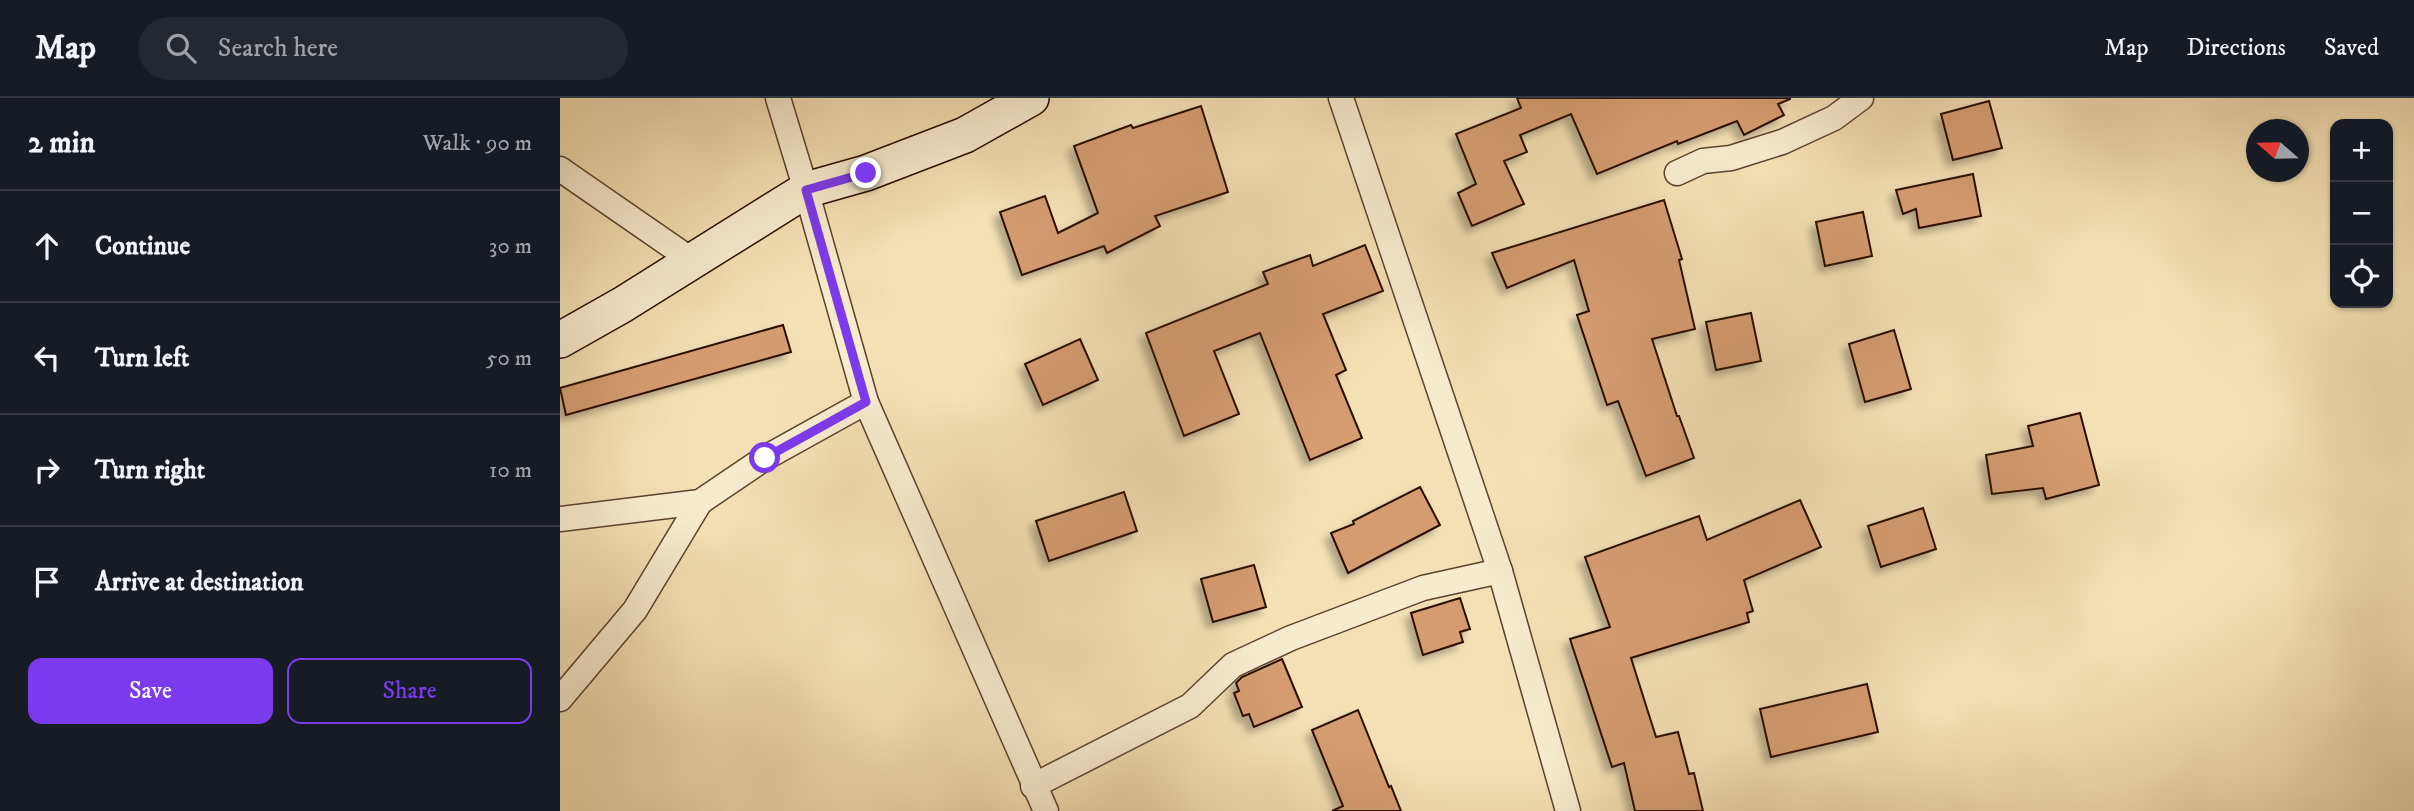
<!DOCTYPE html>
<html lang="en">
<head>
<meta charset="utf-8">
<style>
  body { margin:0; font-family:"IM FELL DW Pica",serif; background:#242831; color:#f1f3f6 }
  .controls { position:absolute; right:21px; top:21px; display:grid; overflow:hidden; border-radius:14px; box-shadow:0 2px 5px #0004 }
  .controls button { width:63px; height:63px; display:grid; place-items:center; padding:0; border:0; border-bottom:2px solid #363941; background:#171b24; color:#f1f3f6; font:35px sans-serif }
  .compass { position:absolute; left:1686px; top:21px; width:63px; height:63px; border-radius:50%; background:#171b24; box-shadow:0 2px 5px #0004; rotate:290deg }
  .stop { position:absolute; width:21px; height:21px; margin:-16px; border:5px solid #7c3aed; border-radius:50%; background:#fff }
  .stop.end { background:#7c3aed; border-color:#fff; box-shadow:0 2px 7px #0008 }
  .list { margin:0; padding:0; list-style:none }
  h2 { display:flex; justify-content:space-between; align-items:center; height:91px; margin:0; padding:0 28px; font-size:30px }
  h2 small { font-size:23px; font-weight:400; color:#9ea1a6 }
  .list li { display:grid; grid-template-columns:46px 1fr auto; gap:21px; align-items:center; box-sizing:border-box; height:112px; padding:0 28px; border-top:2px solid #363941 }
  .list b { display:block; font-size:26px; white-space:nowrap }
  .list em { font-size:23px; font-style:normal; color:#9ea1a6 }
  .actions { display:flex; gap:14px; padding:21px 28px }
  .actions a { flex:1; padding:16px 0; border:2px solid #7c3aed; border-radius:14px; text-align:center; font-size:24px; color:#7c3aed }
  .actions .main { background:#7c3aed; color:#fff }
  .icon { flex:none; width:38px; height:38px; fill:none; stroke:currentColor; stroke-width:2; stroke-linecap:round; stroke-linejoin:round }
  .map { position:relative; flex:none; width:1854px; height:713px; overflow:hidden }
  header { display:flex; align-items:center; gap:42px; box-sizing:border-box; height:98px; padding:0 35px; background:#171b24; border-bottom:2px solid #363941 }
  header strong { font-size:33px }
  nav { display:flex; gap:38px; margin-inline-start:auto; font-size:24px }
  .search { width:490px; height:63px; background:#242831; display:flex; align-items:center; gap:18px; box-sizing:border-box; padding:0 24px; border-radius:38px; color:#9ea1a6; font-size:26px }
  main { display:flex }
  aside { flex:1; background:#171b24 }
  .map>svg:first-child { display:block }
  .building { fill:#d59c6f; stroke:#290d00; stroke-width:2; filter:url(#shadow) }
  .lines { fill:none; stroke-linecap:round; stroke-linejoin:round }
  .street-casing { stroke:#5c422d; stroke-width:27 }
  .secondary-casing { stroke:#290d00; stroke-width:38 }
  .street { stroke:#f7ebce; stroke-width:24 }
  .secondary { stroke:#f7ebce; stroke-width:35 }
  .route { stroke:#7c3aed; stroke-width:9 }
</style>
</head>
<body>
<header>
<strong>Map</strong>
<div class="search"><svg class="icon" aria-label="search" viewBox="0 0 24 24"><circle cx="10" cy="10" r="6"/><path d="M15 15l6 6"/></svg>Search here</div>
<nav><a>Map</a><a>Directions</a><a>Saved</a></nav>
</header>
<main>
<aside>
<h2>2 min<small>Walk · 90 m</small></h2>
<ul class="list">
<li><svg class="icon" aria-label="ahead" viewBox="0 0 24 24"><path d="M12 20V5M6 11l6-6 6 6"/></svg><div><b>Continue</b></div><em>30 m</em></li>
<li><svg class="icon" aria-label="left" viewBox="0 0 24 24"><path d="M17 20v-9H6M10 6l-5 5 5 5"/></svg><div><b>Turn left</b></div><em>50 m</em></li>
<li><svg class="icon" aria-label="right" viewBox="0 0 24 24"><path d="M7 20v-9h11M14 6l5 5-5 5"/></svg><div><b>Turn right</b></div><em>10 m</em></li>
<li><svg class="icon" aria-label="arrive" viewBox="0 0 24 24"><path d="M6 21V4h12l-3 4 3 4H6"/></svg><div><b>Arrive at destination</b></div></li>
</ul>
<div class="actions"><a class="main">Save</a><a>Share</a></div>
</aside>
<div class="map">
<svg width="1854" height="713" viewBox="0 0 1854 713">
  <defs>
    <filter id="shadow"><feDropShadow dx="-6" dy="6" stdDeviation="3.5" flood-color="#0004"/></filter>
  </defs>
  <rect width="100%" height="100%" fill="#f3e0b4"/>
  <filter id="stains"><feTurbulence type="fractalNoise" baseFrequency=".00286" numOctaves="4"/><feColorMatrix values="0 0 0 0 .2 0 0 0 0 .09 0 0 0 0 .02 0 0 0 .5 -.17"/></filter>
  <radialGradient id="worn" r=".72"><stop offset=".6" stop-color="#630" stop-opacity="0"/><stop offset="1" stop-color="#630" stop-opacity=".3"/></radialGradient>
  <g class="building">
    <polygon points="957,0 1230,0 1230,1 1218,6 1224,17 1184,37 1177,23 1118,46 1117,43 1037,76 1011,16 960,37 967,54 944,63 964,106 912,128 898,95 916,86 896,36 961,10"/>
    <polygon points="1429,3 1442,50 1393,62 1381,16"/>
    <polygon points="641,8 668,94 595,118 600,128 547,155 544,148 462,177 440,114 485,98 498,135 538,115 514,48 571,27 573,30"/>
    <polygon points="1413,76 1421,118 1359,130 1356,111 1343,116 1336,92"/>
    <polygon points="1104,102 1122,161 1119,162 1135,231 1092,241 1117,318 1119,318 1134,360 1086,378 1058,303 1047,307 1017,217 1029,213 1014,162 947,190 932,155"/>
    <polygon points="1303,114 1312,158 1265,168 1256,124"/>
    <polygon points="805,147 823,193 763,216 786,272 776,277 802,340 750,362 700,235 654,253 679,316 624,338 586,235 708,186 703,174 750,157 753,168"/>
    <polygon points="1191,215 1201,263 1156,272 1146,224"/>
    <polygon points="223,227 231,254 6,317 0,290"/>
    <polygon points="1334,232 1351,291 1305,304 1289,246"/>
    <polygon points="520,241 538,282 483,307 465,266"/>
    <polygon points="1520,315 1539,387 1486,401 1483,390 1432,396 1426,357 1473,348 1468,328"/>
    <polygon points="860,389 880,427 788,475 771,435 794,426 793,423"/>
    <polygon points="564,394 577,433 489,463 476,423"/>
    <polygon points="1240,402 1261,449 1184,482 1193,513 1187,515 1189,524 1071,560 1096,639 1118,634 1129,676 1134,675 1143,713 1075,713 1064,665 1052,669 1010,541 1050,529 1025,459 1139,418 1147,442"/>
    <polygon points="1363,410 1376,451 1321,469 1308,428"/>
    <polygon points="694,467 706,509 653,524 641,481"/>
    <polygon points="900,500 910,531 900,534 903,544 863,557 851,515"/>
    <polygon points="722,561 742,609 694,629 689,616 683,618 674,595 679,593 676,585 682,579"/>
    <polygon points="1307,586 1318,634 1211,659 1200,611"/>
    <polygon points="798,612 829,689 831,688 841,713 772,713 783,708 752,632"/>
  </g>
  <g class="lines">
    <defs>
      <g id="street">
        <polyline points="218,0 246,92 306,304 486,713"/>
        <polyline points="781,0 940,473 1008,713"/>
        <polyline points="0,71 133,163"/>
        <polyline points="1117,75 1143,63 1171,60 1222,44 1274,20 1301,0"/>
        <polyline points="0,421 140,404 205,360 306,304"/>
        <polyline points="0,601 75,512 140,404"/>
        <polyline points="473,688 630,608 673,567 731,540 863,490 940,473"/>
      </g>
      <polyline id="secondary" points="0,242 62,207 246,92 306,75 405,37 471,0"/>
    </defs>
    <use href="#street" class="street-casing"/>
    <use href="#secondary" class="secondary-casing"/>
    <use href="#street" class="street"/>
    <use href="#secondary" class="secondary"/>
  </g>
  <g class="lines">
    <polyline class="route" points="205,360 306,304 246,92 306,75"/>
  </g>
  <rect width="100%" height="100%" filter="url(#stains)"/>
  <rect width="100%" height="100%" fill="url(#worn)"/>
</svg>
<div class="controls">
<button>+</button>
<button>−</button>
<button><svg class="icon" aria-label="locate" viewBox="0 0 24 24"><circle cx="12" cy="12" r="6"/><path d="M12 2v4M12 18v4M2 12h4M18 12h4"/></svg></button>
</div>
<svg class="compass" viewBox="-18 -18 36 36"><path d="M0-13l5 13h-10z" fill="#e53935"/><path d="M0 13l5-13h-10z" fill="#9ea1a6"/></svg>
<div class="stop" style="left:205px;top:360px"></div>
<div class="stop end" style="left:306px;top:75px"></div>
</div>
</main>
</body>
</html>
